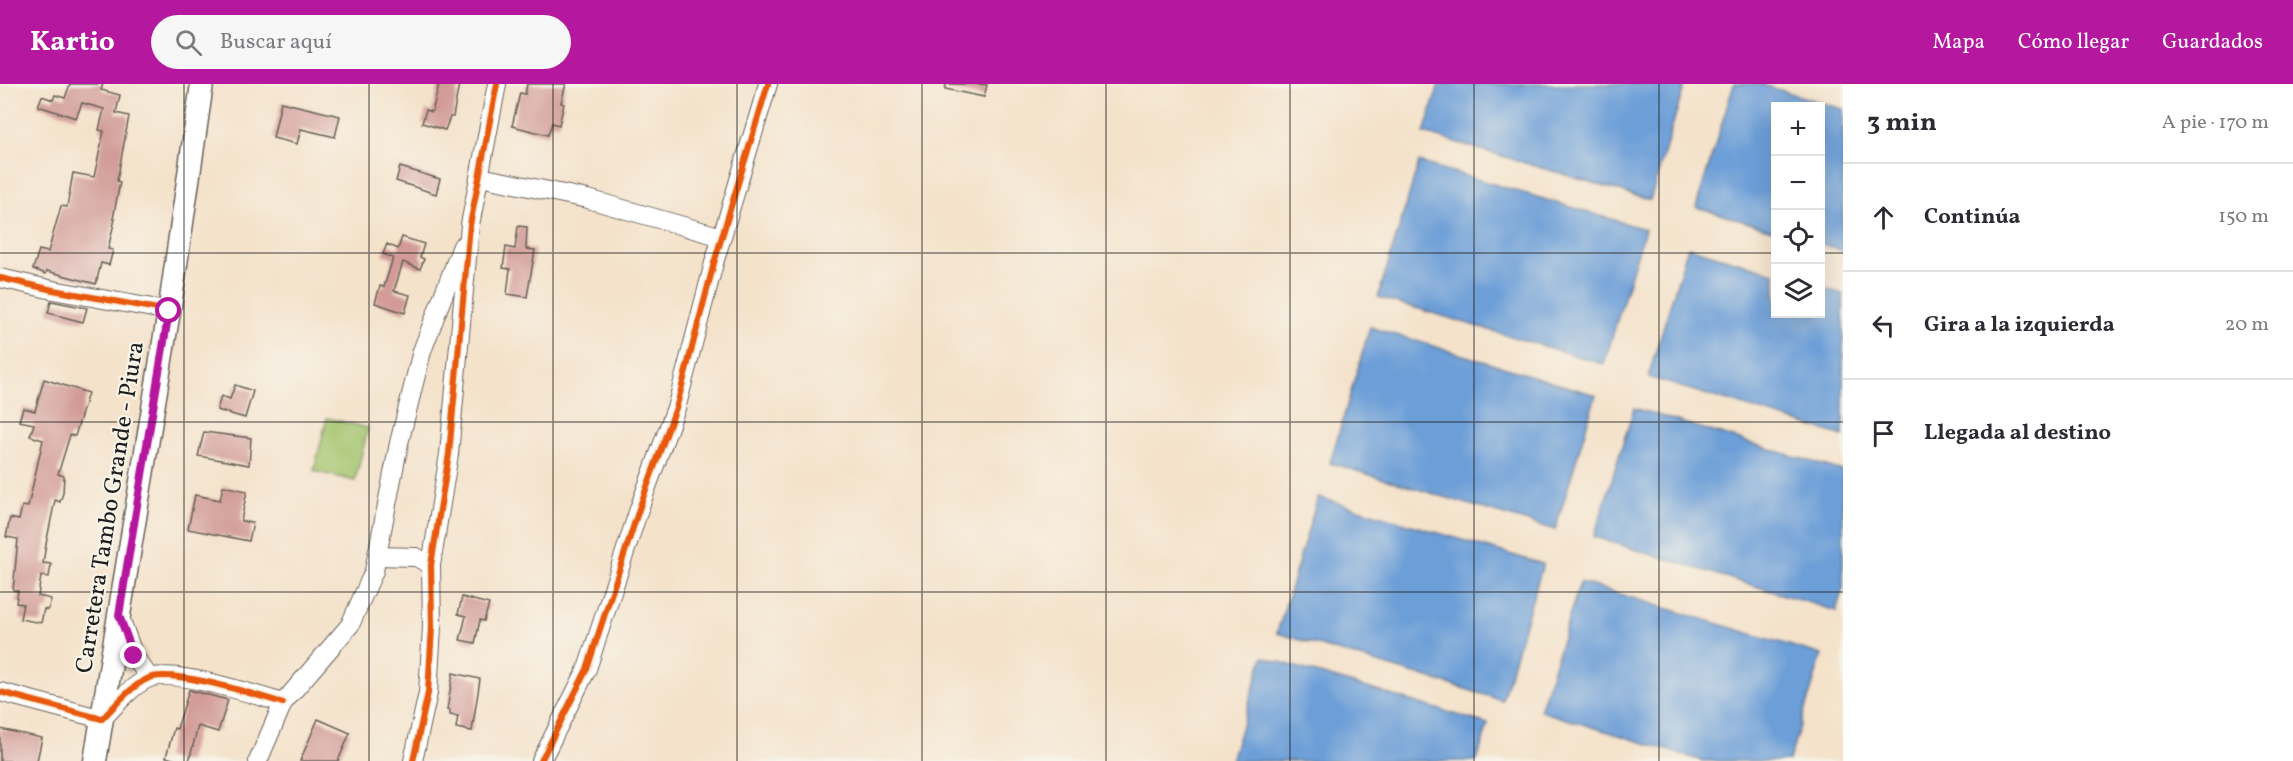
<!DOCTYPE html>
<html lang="es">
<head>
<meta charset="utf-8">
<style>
  body { margin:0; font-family:Vollkorn,serif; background:#f7f7f7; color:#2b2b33 }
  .controls { position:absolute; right:18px; top:18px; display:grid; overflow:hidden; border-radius:0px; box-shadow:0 6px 24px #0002 }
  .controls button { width:54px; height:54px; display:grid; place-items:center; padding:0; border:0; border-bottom:2px solid #e1e1e2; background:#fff; color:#2b2b33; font:30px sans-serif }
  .stop { position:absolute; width:18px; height:18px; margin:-14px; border:4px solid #b5179e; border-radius:50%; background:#fff }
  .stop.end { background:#b5179e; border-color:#fff; box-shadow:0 2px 6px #0008 }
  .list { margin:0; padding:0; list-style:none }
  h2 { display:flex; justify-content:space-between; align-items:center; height:78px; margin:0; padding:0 24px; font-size:26px }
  h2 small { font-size:20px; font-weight:400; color:#7c7c81 }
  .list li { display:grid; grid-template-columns:39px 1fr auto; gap:18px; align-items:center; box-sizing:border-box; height:108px; padding:0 24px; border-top:2px solid #e1e1e2 }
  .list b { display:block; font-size:22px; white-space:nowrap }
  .list em { font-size:20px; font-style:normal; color:#7c7c81 }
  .icon { flex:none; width:33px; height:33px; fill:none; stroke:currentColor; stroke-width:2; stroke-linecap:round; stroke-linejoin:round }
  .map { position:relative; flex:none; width:1843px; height:677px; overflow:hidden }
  header { display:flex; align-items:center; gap:36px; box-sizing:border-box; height:84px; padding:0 30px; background:#b5179e; color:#fff }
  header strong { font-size:28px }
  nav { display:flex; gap:33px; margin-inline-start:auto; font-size:21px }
  .search { width:420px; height:54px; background:#f7f7f7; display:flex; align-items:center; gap:15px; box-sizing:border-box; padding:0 21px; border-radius:33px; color:#7c7c81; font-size:22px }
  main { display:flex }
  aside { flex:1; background:#fff }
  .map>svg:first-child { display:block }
  .green { fill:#a4c56e; stroke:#607045; stroke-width:1.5 }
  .water { fill:#6c9ed7; stroke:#445d7a; stroke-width:1.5 }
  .building { fill:#d29b97 }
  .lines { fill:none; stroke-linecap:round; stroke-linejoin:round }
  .minor-casing { stroke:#686159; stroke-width:20 }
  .major-casing { stroke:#686159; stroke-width:25 }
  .minor { stroke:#fff; stroke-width:18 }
  .major { stroke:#fff; stroke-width:22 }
  .cycleway-casing { stroke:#f7f3e8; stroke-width:10 }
  .cycleway { stroke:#e8590c; stroke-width:6 }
  .route { stroke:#b5179e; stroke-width:8 }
  .grid { fill:none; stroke:#1c1c1c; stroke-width:1.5; stroke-opacity:0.55 }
  .labels { text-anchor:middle; stroke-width:4.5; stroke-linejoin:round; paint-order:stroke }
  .street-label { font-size:24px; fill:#1c1c1c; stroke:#f7f3e8 }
</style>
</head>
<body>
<header>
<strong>Kartio</strong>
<div class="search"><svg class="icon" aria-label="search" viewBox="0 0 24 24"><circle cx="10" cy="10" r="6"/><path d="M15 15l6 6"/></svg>Buscar aquí</div>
<nav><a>Mapa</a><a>Cómo llegar</a><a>Guardados</a></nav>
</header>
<main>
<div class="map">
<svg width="1843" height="677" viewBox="0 0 1843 677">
  <rect width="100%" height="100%" fill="#f7f3e8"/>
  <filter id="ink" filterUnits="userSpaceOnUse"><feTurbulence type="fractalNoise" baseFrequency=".0167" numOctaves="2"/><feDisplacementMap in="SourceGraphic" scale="12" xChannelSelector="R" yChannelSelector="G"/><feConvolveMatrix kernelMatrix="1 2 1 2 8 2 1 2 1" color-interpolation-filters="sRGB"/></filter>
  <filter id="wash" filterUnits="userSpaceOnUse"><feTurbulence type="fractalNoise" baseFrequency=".008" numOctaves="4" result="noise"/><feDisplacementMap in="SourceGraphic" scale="24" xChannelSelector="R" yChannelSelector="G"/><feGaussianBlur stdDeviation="1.35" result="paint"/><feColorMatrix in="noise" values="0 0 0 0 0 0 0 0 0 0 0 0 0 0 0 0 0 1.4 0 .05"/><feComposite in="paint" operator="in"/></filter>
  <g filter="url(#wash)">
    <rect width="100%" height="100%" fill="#f4e2ca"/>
    <polygon class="green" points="327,334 368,344 355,397 314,387"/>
    <g class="water">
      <polygon points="1439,0 1685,0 1650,116 1424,49"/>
      <polygon points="1734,0 1760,0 1843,25 1843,167 1821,160 1820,22 1776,22 1775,147 1696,123"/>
      <polygon points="1419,78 1645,145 1604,280 1378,213"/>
      <polygon points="1688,163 1775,189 1776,230 1820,230 1821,203 1843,210 1843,352 1648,293"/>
      <polygon points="1370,243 1596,311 1555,446 1330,379"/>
      <polygon points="1634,324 1843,387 1843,504 1836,527 1594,453"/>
      <polygon points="1318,413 1543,480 1502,616 1277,549"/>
      <polygon points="1580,498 1822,571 1789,677 1703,677 1540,627"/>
      <polygon points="1263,573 1488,640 1477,677 1231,677"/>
    </g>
    <g id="blocks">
      <g class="building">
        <polygon points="70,0 103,0 101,6 120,11 116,29 129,32 117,97 120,98 113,135 115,135 108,165 113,166 109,181 101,179 96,200 47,187 46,190 33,185 39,166 48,168 61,122 67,123 73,89 94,93 104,47 99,46 104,25 82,19 76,34 38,22 42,12 53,16 55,11 65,14"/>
        <polygon points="439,0 459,0 453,33 450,33 445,46 422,39 426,26 432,28"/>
        <polygon points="527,0 566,0 561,19 564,20 559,41 552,39 548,51 512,42 520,9 525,10"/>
        <polygon points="946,0 979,0 987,1 984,13 945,5"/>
        <polygon points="281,18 340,32 335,53 301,45 297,60 273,54"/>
        <polygon points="400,83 440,95 436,110 396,97"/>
        <polygon points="518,142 527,143 526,165 535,166 527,213 507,210 510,185 503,184 506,163 515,165"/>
        <polygon points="402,153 424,160 420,173 424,175 420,185 403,178 394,207 410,211 405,229 375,219 380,202 384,203 393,174 383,170 387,160 398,165"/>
        <polygon points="51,217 87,224 83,238 48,229"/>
        <polygon points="44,295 88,309 75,352 70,351 58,390 64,392 63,409 60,418 55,416 46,460 43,479 51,480 49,493 41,492 38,512 51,515 48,526 44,525 41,539 20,535 23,520 16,519 18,507 13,506 18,455 6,453 10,434 19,436 22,422 28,423 43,356 30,352 34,340 19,337 23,324 35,327"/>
        <polygon points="235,301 253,307 245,334 217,326 221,312 230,315"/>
        <polygon points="204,348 251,354 249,381 198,372"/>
        <polygon points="223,402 247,407 241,437 253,439 249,457 188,445 195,411 220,416"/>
        <polygon points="462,513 489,520 484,537 480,536 475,559 460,556 466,532 458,530"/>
        <polygon points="453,589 480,595 472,647 456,644 458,632 450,631 450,626 447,626"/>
        <polygon points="189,606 228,616 218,648 198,642 189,677 179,677 166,673 174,644 177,645"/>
        <polygon points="318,635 350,649 338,677 300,677"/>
        <polygon points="0,645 42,654 37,677 0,677"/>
      </g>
    </g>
  </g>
  <g filter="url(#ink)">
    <use href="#blocks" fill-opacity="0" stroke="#686159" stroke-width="1.5"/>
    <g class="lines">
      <defs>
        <g id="minor">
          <polyline points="480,93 588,115 722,153"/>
          <polyline points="0,194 53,206 169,227"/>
          <polyline points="377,472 416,473 431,481"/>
          <polyline points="119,531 134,572 149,593"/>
          <path d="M0 608 102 635C115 622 130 603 147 595 170 583 256 611 283 619"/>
          <polyline points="258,677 283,619 350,541 374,487 399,359 422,267 462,162"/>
          <polyline points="413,677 428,609 432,543 431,481 449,370 470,141 497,0"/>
          <polyline points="541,677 587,585 640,422 677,321 714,179 768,0"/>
        </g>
        <polyline id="major" points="95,677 171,215 202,0"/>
      </defs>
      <use href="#minor" class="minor-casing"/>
      <use href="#major" class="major-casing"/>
      <use href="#minor" class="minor"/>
      <use href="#major" class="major"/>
      <defs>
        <g id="cycleway">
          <polyline points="0,194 53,206 169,227"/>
          <path d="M0 608 102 635C115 622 130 603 147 595 170 583 256 611 283 619"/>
          <polyline points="413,677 428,609 432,543 431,481 449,370 470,141 497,0"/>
          <polyline points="541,677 587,585 640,422 677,321 714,179 768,0"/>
        </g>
      </defs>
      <use href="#cycleway" class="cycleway-casing"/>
      <use href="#cycleway" class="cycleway"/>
    </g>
  </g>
  <g class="lines" filter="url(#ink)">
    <polyline class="route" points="134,572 119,531 169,227"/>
  </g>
  <path class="grid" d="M184 0V677M369 0V677M553 0V677M737 0V677M922 0V677M1106 0V677M1290 0V677M1474 0V677M1659 0V677M0 169H1776M1820 169H1843M0 338H1843M0 508H1843"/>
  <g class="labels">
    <g class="street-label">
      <text transform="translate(109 423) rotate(-81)" y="8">Carretera Tambo Grande - Piura</text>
    </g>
  </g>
</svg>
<div class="controls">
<button>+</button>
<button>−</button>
<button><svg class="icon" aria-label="locate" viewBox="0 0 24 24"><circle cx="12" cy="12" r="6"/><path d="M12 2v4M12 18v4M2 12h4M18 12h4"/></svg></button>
<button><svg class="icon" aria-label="layers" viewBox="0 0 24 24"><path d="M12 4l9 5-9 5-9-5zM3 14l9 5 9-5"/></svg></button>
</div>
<div class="stop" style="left:169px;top:227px"></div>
<div class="stop end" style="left:134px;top:572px"></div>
</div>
<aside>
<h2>3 min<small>A pie · 170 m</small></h2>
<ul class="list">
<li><svg class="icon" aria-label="ahead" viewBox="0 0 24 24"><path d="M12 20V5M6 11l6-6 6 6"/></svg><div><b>Continúa</b></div><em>150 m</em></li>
<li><svg class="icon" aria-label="left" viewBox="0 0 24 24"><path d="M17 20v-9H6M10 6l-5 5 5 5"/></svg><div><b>Gira a la izquierda</b></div><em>20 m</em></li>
<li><svg class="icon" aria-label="arrive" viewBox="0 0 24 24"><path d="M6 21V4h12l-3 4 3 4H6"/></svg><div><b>Llegada al destino</b></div></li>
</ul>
</aside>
</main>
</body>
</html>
